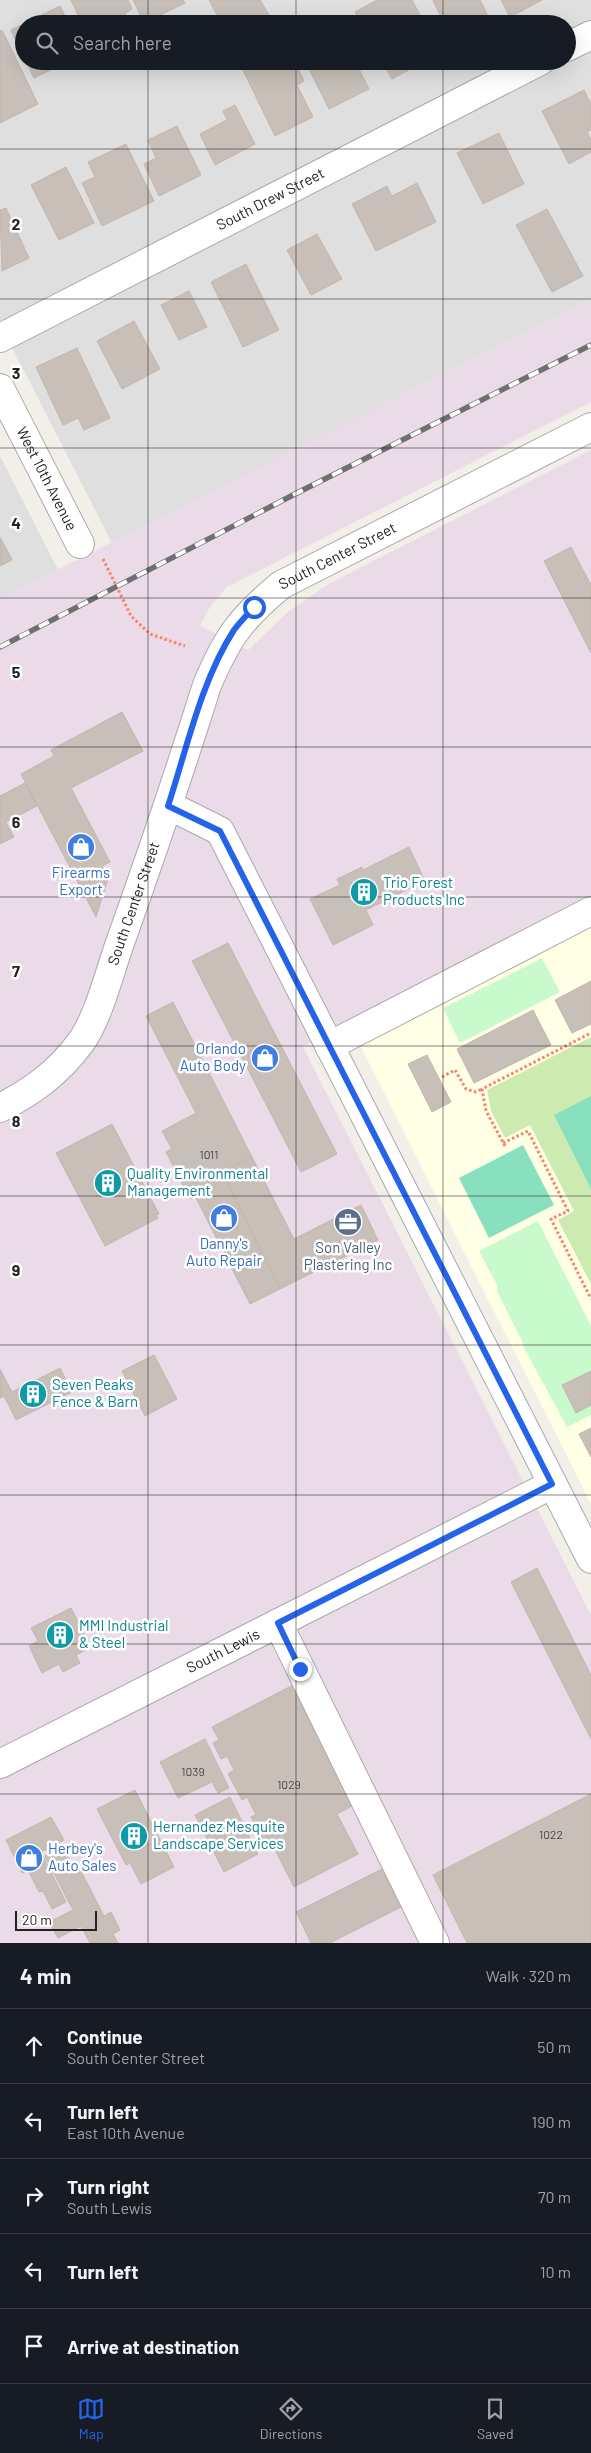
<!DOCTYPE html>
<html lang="en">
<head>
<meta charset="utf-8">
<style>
  body { margin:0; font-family:Barlow,sans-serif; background:#242831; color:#f1f3f6 }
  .scale { position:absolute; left:15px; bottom:12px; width:82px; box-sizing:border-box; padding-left:5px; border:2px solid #222; border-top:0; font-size:14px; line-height:18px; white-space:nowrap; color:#222; -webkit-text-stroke:4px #fff; paint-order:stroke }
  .stop { position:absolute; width:15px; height:15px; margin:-11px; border:4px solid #2563eb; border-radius:50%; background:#fff }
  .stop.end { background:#2563eb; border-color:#fff; box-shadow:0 1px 5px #0008 }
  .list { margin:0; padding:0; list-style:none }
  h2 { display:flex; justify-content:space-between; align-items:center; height:65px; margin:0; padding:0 20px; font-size:21px }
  h2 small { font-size:16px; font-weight:400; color:#9ea1a6 }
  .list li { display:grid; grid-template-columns:32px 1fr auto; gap:15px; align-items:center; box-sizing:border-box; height:75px; padding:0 20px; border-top:1px solid #363941 }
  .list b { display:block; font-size:19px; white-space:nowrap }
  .list p { margin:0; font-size:16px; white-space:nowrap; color:#9ea1a6 }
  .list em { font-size:16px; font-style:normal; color:#9ea1a6 }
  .icon { flex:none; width:28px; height:28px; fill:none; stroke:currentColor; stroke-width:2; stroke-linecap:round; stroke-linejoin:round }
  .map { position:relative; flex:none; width:591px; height:1943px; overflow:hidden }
  .search { position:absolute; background:#171b24; box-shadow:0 5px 20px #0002; left:15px; right:15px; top:15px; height:55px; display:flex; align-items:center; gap:12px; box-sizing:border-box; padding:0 18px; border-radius:28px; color:#9ea1a6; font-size:19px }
  .sheet { height:440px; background:#171b24 }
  nav { display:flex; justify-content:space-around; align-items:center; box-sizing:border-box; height:70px; border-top:1px solid #363941; background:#171b24; font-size:14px; color:#9ea1a6 }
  nav a { display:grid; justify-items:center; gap:2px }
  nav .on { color:#2563eb }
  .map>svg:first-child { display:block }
  .residential { fill:#e0dfdf; fill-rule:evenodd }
  .industrial { fill:#ebdbe8 }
  .education { fill:#ffffe5 }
  .grass { fill:#cdebb0 }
  .park { fill:#c8facc }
  .pitch { fill:#88e0be }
  .building { fill:#c7bfb8; stroke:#c4b6ab }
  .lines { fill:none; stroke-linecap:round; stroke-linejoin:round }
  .minor-casing { stroke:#a9a9a9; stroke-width:30 }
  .path { stroke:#fa8072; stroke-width:3; stroke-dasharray:2.5 2.5; stroke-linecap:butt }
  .minor { stroke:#fff; stroke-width:28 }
  .rail-casing { stroke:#707070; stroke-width:5.5 }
  .rail { stroke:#fff; stroke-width:4; stroke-dasharray:11; stroke-linecap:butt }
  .route { stroke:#2563eb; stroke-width:6 }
  .grid { fill:none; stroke:#222; stroke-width:1; stroke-opacity:0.55 }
  .labels { text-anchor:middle; stroke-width:5; stroke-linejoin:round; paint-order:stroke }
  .number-label { font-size:12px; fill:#4b4948 }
  .street-label { font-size:15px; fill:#222; stroke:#fff }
  .shop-label { font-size:15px; fill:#366cbe; stroke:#fff }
  .culture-label { font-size:15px; fill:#0d838f; stroke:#fff; text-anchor:start }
  .service-label { font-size:15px; fill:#4e5e75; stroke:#fff }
  .grid-label { font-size:16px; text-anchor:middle; font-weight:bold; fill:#222; stroke:#fff; stroke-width:5; stroke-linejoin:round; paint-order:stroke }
</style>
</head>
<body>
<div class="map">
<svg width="591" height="1943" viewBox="0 0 591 1943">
  <rect width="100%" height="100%" fill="#f2efe9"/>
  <g class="residential">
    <path d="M0 0H591V299L112 543 0 324ZM24 24H567V61H24Z"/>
    <polygon points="0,456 58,570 0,599"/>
  </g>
  <polygon class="industrial" points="591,299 591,402 227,587 210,607 200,626 248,650 289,611 330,583 591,450 591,897 303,1047 591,1615 591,1943 0,1943 0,599"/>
  <polygon class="education" points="591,923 591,1504 359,1043"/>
  <polygon class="grass" points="591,1037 591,1284 558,1220 574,1211 530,1125 505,1138 491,1111 487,1090"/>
  <g class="park">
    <polygon points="542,958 560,992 460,1043 443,1008"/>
    <polygon points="538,1221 591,1326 591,1415 567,1427 523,1346 523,1343 497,1291 498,1287 479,1251"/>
  </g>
  <g class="pitch">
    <polygon points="591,1096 591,1189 554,1115"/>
    <polygon points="523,1145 554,1205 489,1238 459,1178"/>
  </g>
  <g class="building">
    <polygon points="71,0 128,0 132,9 125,13 130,24 82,24"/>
    <polygon points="133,0 183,0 185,3 144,23"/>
    <polygon points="209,0 260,0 269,15 253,24 222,24"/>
    <polygon points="377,0 412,0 425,24 362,24 355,12"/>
    <polygon points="433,0 480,0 492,24 444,24"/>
    <polygon points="501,0 542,0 510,17"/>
    <polygon points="60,6 69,24 24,24 24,57 11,30"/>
    <polygon points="2,30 38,104 0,123 0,31"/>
    <polygon points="26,61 69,61 34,78"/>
    <polygon points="251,61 284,61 287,67 296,64 304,81 297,85 313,117 275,136 241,66"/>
    <polygon points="305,61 355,61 369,89 329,109"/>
    <polygon points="382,61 425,61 392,79"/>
    <polygon points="584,90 591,104 591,130 587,132 591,140 591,152 569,164 542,111"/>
    <polygon points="235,105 255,144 215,165 200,134 227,120 223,111"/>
    <polygon points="177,126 201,175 159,196 144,164 156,158 148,140"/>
    <polygon points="499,133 524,184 483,204 457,153"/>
    <polygon points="126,144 154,201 102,226 82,183 95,177 88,162"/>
    <polygon points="66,167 94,223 59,240 31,185"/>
    <polygon points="417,183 436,222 376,251 352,204 387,186 392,196"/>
    <polygon points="6,208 29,258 2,271 0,210"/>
    <polygon points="547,209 583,276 552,292 516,225"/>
    <polygon points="317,234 342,279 311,295 287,250"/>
    <polygon points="246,264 279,330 243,347 211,282"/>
    <polygon points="189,291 207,327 179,340 161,305"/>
    <polygon points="134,321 160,369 122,389 97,341"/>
    <polygon points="77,348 110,418 84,430 78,418 63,425 36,367"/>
    <polygon points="0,537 12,560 0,566"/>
    <polygon points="571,547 591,585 591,653 544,561"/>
    <polygon points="122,712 143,751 71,788 110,862 102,866 108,879 96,917 21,774 54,756 51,750"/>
    <polygon points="25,783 37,806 6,822 14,837 0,844 0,796"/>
    <polygon points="409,847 425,881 366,910 373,925 333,945 310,899 340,885 337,879 362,867 363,870"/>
    <polygon points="228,943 337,1154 301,1172 192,961"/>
    <polygon points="591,981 591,1024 572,1033 555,1000"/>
    <polygon points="173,1002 252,1157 222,1172 280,1289 250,1304 195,1196 190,1199 166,1152 172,1149 162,1131 196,1113 146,1016"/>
    <polygon points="533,1010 551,1045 474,1083 457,1049"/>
    <polygon points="427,1055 451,1102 432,1112 408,1064"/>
    <polygon points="112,1124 159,1214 156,1215 158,1218 105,1246 56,1153"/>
    <polygon points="252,1157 294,1239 361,1205 378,1240 280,1289 222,1172"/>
    <polygon points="154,1355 177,1399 145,1416 122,1371"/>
    <polygon points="60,1368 72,1392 16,1420 4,1396 0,1398 0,1369 12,1392"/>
    <polygon points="591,1371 591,1405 576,1413 562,1385"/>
    <polygon points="591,1428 591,1457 579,1434"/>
    <polygon points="537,1568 591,1675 591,1739 511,1582"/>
    <polygon points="71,1608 91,1647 76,1655 80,1663 63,1672 59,1664 42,1673 29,1646 38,1641 31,1628"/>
    <polygon points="293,1685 354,1805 337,1814 358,1854 294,1887 269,1838 264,1841 251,1817 256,1815 247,1797 242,1800 228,1774 234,1770 227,1756 221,1759 213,1743 219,1740 212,1727"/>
    <polygon points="205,1739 229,1788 218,1793 212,1782 178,1798 160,1762"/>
    <polygon points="135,1790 174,1867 141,1884 130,1863 126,1865 97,1809"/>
    <polygon points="591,1794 591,1943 467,1943 433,1875"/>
    <polygon points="230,1797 258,1854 224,1872 195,1815"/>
    <polygon points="51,1817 64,1840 41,1852 66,1902 52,1909 43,1891 39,1892 28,1870 22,1873 6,1840"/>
    <polygon points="63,1847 76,1873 81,1871 104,1916 111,1912 120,1930 113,1934 118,1943 90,1943 81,1926 58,1938 49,1922 73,1910 45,1856"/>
    <polygon points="384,1868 403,1906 330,1943 311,1943 296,1912"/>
  </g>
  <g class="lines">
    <defs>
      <g id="minor">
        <polyline points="567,47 591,35"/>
        <path id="s1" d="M0 338 540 61"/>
        <path id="s2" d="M0 388 80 544"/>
        <polyline points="168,805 220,831 591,1559"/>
        <polyline points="329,1046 591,911"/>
        <path id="s3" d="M0 1108C33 1091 58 1073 81 1042 99 1017 110 970 121 940 151 856 180 771 207 685 227 638 240 619 281 585L591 427"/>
        <polyline points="278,1623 435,1943"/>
        <path id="s4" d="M0 1764 553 1484"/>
      </g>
    </defs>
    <use href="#minor" class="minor-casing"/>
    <g class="path">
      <polyline points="103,559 131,616 150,634 185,646"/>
      <polyline points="442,1077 455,1070 466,1089 476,1092 482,1089"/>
      <polyline points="503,1143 528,1131 568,1211 551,1219 591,1299"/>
      <polyline points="505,1146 486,1111 482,1089 591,1033"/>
    </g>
    <use href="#minor" class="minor"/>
    <defs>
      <polyline id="rail" points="0,647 295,494 591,345"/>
    </defs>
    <use href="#rail" class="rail-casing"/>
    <use href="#rail" class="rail"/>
  </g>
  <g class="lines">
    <path class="route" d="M254 607C247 615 240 622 234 630 201 681 187 748 168 806L220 831 552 1484 278 1623 300 1669"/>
  </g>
  <path class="grid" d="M148 0V24M296 0V24M443 0V24M148 61V1943M296 61V1943M443 61V1943M0 149H591M0 299H591M0 448H591M0 598H591M0 747H591M0 897H591M0 1046H591M0 1196H591M0 1345H591M0 1495H591M0 1644H591M0 1794H591"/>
  <defs>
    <symbol id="shop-disc" viewBox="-11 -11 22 22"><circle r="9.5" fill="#3f7fe0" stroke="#fff"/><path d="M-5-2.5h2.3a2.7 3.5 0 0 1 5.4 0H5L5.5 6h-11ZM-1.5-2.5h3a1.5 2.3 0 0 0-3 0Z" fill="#fff"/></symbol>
    <symbol id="building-disc" viewBox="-11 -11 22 22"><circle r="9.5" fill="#0f9aa8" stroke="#fff"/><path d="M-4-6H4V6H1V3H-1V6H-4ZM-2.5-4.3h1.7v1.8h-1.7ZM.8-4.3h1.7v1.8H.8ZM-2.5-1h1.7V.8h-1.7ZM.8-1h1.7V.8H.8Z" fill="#fff"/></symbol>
    <symbol id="office-disc" viewBox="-11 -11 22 22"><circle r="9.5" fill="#5c6f8a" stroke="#fff"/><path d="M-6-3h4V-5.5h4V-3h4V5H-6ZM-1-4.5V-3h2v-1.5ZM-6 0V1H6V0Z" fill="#fff"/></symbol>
  </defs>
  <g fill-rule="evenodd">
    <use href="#shop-disc" x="65" y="831" width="32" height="32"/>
    <use href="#building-disc" x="348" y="876" width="32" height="32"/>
    <use href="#shop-disc" x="249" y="1042" width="32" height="32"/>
    <use href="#building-disc" x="92" y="1167" width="32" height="32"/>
    <use href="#shop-disc" x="208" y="1202" width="32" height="32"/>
    <use href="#office-disc" x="332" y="1206" width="32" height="32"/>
    <use href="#building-disc" x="17" y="1378" width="32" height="32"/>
    <use href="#building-disc" x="44" y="1619" width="32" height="32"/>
    <use href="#building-disc" x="118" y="1820" width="32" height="32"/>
    <use href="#shop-disc" x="13" y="1842" width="32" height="32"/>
  </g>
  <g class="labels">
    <g class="number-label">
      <text x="209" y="1159">1011</text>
      <text x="193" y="1776">1039</text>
      <text x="289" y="1789">1029</text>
      <text x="551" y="1839">1022</text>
    </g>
    <g class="street-label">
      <text dy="5" stroke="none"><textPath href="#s1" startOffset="304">South Drew Street</textPath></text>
      <text dy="5" stroke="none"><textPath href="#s2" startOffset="102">West 10th Avenue</textPath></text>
      <text dy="5" stroke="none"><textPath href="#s3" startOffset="674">South Center Street</textPath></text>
      <text dy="5" stroke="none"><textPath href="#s3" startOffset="254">South Center Street</textPath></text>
      <text dy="5" stroke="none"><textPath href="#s4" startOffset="250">South Lewis</textPath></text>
    </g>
    <g class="shop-label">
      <text x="81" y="878">Firearms<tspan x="81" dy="17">Export</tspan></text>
      <text x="246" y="1054" text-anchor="end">Orlando<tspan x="246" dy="17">Auto Body</tspan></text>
      <text x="224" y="1249">Danny's<tspan x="224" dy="17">Auto Repair</tspan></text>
      <text x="48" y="1854" text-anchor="start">Herbey's<tspan x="48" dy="17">Auto Sales</tspan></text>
    </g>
    <g class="culture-label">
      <text x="383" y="888">Trio Forest<tspan x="383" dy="17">Products Inc</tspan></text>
      <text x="127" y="1179">Quality Environmental<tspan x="127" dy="17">Management</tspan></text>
      <text x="52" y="1390">Seven Peaks<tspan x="52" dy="17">Fence &amp; Barn</tspan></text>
      <text x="79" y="1631">MMI Industrial<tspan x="79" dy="17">&amp; Steel</tspan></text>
      <text x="153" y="1832">Hernandez Mesquite<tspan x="153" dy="17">Landscape Services</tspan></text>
    </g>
    <g class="service-label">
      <text x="348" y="1253">Son Valley<tspan x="348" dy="17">Plastering Inc</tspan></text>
    </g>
  </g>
  <g class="grid-label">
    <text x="16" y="230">2</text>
    <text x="16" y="379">3</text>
    <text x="16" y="529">4</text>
    <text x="16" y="678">5</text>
    <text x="16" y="828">6</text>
    <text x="16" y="977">7</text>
    <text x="16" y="1127">8</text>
    <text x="16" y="1276">9</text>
  </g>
</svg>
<div class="scale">20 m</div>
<div class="stop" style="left:254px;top:607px"></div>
<div class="stop end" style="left:300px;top:1669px"></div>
<div class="search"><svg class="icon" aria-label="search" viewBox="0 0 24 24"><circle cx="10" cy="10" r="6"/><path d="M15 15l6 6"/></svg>Search here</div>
</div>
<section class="sheet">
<h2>4 min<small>Walk · 320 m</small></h2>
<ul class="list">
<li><svg class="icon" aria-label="ahead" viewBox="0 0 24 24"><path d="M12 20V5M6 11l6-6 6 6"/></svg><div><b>Continue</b><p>South Center Street</p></div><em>50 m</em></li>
<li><svg class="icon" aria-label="left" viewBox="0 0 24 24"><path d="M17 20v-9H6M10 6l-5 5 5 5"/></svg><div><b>Turn left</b><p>East 10th Avenue</p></div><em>190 m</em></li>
<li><svg class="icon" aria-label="right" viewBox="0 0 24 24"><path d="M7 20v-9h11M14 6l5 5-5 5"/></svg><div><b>Turn right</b><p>South Lewis</p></div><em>70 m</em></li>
<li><svg class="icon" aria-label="left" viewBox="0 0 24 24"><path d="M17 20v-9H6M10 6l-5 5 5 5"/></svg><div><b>Turn left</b></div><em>10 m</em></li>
<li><svg class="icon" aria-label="arrive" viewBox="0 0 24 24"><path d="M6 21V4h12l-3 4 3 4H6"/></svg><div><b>Arrive at destination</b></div></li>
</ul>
</section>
<nav>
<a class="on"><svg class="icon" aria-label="map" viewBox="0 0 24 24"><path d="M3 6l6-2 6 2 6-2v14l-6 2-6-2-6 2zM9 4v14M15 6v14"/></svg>Map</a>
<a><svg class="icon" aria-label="directions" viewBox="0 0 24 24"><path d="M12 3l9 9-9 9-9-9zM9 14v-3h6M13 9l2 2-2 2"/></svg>Directions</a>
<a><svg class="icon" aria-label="saved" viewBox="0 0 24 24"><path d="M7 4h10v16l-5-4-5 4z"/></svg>Saved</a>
</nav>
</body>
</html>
